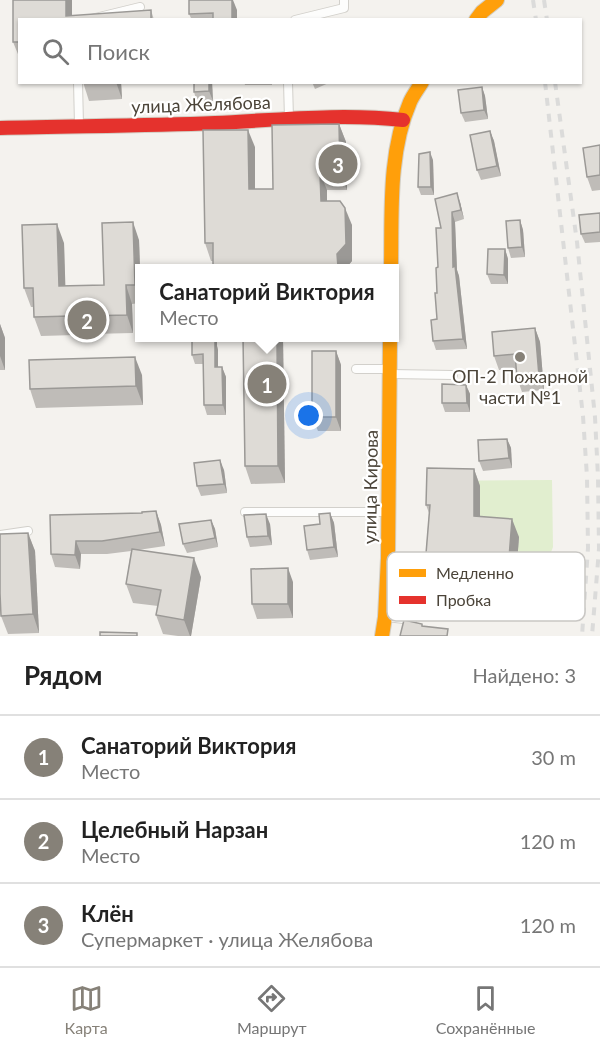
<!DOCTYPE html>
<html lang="ru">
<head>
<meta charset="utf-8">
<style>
  body { margin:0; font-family:Lato,sans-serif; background:#f6f6f6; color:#222 }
  .you { position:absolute; left:309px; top:416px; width:21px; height:21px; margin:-15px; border:4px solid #fff; border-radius:50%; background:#1a73e8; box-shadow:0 0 0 9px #1a73e833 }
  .badge { display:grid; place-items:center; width:39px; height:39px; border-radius:50%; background:#868178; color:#fff; font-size:20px; font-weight:700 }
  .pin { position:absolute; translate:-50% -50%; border:3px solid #fff; box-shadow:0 2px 6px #0006 }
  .popup { position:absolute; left:135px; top:264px; width:264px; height:78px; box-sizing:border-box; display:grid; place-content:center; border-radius:0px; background:#fff; filter:drop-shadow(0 2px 4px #0005); font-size:20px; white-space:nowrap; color:#767676 }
  .popup b { font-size:22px; color:#222 }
  .popup::after { content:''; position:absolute; left:50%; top:100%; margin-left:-12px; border:12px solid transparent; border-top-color:#fff }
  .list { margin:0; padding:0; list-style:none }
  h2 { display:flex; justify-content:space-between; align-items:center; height:78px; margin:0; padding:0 24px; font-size:26px }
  h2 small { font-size:20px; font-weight:400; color:#767676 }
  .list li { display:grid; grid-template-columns:39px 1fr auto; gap:18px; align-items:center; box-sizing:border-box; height:84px; padding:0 24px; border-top:2px solid #e0e0e0 }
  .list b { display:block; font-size:22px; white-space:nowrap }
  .list p { margin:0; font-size:20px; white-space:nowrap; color:#767676 }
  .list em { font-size:20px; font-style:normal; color:#767676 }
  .icon { flex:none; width:33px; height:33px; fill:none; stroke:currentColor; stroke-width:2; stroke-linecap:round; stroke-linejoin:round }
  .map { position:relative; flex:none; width:600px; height:636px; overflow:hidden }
  .search { position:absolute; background:#fff; box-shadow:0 2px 4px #0004; left:18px; right:18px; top:18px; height:66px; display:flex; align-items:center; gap:15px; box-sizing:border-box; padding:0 21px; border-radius:0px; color:#767676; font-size:22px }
  .sheet { height:330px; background:#fff }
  nav { display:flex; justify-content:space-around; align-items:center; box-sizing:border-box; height:84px; border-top:2px solid #e0e0e0; background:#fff; font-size:16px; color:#767676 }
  nav a { display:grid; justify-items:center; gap:3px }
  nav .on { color:#868178 }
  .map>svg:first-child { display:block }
  .green { fill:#e1eecf }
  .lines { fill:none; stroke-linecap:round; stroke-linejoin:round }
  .lane-casing { stroke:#d2d0cb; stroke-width:10 }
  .slow-casing { stroke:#d3cfc5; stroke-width:16 }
  .jam-casing { stroke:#d3cfc5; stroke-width:16 }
  .lane { stroke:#fdfdfc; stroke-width:8 }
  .slow { stroke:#ff9f0a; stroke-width:14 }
  .jam { stroke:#e5322d; stroke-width:14 }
  .rail { stroke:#dbdbda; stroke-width:4; stroke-dasharray:8 8; stroke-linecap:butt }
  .wall { fill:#bfbcb8 }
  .shaded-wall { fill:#9b9996 }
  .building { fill:#dedbd6; stroke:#9b9996; stroke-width:1.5 }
  .poi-dot { fill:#868178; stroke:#fff; stroke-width:2 }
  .labels { text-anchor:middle; stroke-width:4.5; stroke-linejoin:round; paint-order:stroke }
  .street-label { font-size:18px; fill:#4b4439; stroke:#fff }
  .poi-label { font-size:18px; fill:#4b4439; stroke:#fff }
  .key { fill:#fff; stroke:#c9c7c4; stroke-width:1.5 }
  .key-label { font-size:16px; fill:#4b4439 }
</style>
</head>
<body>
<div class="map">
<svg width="600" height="636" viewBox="0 0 600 636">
  <rect width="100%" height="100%" fill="#f4f2ee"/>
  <polygon class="green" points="552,480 553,547 526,618 424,610 430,526 430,481"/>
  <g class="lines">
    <defs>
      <g id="lane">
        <polyline points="87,20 140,7"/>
        <polyline points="295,20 344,8 344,0"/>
        <polyline points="78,82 79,125"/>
        <polyline points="288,82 289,119"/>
        <polyline points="356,369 388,369"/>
        <polyline points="391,374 453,375"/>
        <polyline points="245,512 387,512"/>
        <polyline points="0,535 28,531"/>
        <polyline points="387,617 412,620"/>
      </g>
      <g id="slow">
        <polyline points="476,20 482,12 497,0"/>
        <path d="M391 268C392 213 388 153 410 102 413 95 418 89 422 82"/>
        <polyline points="382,636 385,617 388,558 390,338"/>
      </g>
      <path id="jam" d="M0 128C72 126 144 126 215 123 278 120 341 113 403 120"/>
    </defs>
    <use href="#lane" class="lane-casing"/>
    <use href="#slow" class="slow-casing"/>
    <use href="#jam" class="jam-casing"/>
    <use href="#lane" class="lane"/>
    <use href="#slow" class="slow"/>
    <use href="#jam" class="jam"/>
    <g class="rail">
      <polyline points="533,0 536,20"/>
      <polyline points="544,0 547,20"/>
      <polyline points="545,82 583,416 587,477 588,548 582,636"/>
      <polyline points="555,82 577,242 595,417 598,477 599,549 592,636"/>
    </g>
  </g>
  <g class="wall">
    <polygon points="13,0 72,0 72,16 151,10 154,20 20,20 20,59 13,42"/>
    <polygon points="237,10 237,20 192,20 189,14"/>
    <polygon points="83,82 121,82 122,99 89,101"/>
    <polygon points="194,82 212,82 213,101 197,102 194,92"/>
    <polygon points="244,82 272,82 272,85 245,85"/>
    <polygon points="312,82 331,82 315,89"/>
    <polygon points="482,87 485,96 488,119 465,122 461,113"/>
    <polygon points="339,124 346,142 347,190 327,190 327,201 352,225 352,261 346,268 213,268 213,261 211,261 205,243 255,147 255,189 273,189"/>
    <polygon points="490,131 494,141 501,176 481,180 477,170"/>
    <polygon points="600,145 600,190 592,191 587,177"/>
    <polygon points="433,160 434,195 421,195 418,187"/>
    <polygon points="435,199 460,202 464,219 455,222 457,270 459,276 467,349 436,350 433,341 437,319 437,293 441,228"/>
    <polygon points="600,213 600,242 585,243 581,234"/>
    <polygon points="520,220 523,230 525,257 511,258 508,248"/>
    <polygon points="139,240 140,268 140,303 132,304 133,333 91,334 92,339 76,340 75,335 41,336 34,317 34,307 31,307 24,288 64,243 65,286 104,285"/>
    <polygon points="505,249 508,259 508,284 491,284 487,274"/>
    <polygon points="0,324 5,338 5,370 0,370"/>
    <polygon points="535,328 540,342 544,390 522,392 517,378 516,369 499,370 494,356"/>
    <polygon points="243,338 283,338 285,483 251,484 245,466"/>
    <polygon points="217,346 218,350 218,367 222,367 226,377 226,415 207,415 204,405 203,364 195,364 192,355"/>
    <polygon points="336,351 341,365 341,431 318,431 312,417"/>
    <polygon points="142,375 143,405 36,408 30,389"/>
    <polygon points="466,385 470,394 470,412 445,412 442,403"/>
    <polygon points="507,439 511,448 512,468 483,471 479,461"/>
    <polygon points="474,469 480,486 480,517 519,537 513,614 430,608 423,590 429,513 426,505"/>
    <polygon points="224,470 227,493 201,496 197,486"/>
    <polygon points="156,511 161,525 165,546 138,550 201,577 191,636 178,636 163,634 156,615 158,606 133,603 126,584 131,551 107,554 81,554 80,569 55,567 51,554 50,515 142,513"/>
    <polygon points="330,513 334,523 338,557 310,560 307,550 320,524"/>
    <polygon points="211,520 215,529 218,547 187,553 183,544"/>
    <polygon points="270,524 272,545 250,547 247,537"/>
    <polygon points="28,533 35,551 39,633 8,634 1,616"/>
    <polygon points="293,582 293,618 257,619 252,604"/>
  </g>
  <g class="shaded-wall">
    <polygon points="66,0 72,0 72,20 66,16"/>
    <polygon points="232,0 233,0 237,10 237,20 232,20"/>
    <polygon points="116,82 121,82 122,99"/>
    <polygon points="209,82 212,82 213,101 209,91"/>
    <polygon points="482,87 485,96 488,119 484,110"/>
    <polygon points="339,124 346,142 347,190 340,173"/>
    <polygon points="248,130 255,147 255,207 249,189"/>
    <polygon points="490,131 494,141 501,176 497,166"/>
    <polygon points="430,152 433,160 434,195 431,187"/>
    <polygon points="320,173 327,190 327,218 321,201"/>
    <polygon points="457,193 460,202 464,219 461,210"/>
    <polygon points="345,208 352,225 352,261 346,268 338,268 337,254"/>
    <polygon points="452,212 455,222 457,270 459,276 467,349 463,339 453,267"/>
    <polygon points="520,220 523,230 525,257 522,247"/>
    <polygon points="133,222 139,240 140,268 140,299 135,285"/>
    <polygon points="57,224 64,243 66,304 59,286"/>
    <polygon points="505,249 508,259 508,284 504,275"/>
    <polygon points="126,285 132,304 133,333 127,315"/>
    <polygon points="85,316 91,334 92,339 85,321"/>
    <polygon points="0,324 5,338 5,370 0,356"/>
    <polygon points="535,328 540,342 544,390 539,376"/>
    <polygon points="213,338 217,338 217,346 218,350 218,377 215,367"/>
    <polygon points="277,338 283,338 285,483 278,466"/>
    <polygon points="336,351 341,365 341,431 336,417"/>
    <polygon points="135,357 142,375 143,405 136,386"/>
    <polygon points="222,367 226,377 226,415 223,405"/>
    <polygon points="466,385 470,394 470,412 467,403"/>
    <polygon points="507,439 511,448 512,468 509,458"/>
    <polygon points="220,460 224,470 227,493 224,484"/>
    <polygon points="474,469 480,486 480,534 474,516"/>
    <polygon points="156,511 161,525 165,546 160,532"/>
    <polygon points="330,513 334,523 338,557 334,547"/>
    <polygon points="266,514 270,524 272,545 268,536"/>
    <polygon points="512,519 519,537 513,614 506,597"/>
    <polygon points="211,520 215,529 218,547 215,538"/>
    <polygon points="28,533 35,551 39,633 33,614"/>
    <polygon points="76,541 81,554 80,569 75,555"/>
    <polygon points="194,558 201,577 191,636 190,636 184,620"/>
    <polygon points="288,568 293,582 293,618 288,604"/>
  </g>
  <g class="building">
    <polygon points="13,0 66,0 66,16 151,10 151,20 20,20 20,42 13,42"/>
    <polygon points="189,0 232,0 232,20 213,20 213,13 189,14"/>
    <polygon points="194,82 209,82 209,91 194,92"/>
    <polygon points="482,87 484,110 461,113 458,90"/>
    <polygon points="339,124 340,173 320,173 321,201 340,201 345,208 346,244 337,254 338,267 276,268 213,268 213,243 205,243 203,130 248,130 249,189 273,189 272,125"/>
    <polygon points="490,131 497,166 477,170 470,135"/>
    <polygon points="600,145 600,175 587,177 583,148"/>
    <polygon points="430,152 431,187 418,187 419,154"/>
    <polygon points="457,193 461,210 452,212 453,267 455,266 463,339 433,341 431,320 437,319 435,293 437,293 436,268 438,267 436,228 441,228 435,199"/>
    <polygon points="600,213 600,232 581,234 579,215"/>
    <polygon points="520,220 522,247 508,248 506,221"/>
    <polygon points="133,222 135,285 126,285 127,315 85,316 85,321 70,321 70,316 34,317 33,288 24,288 22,225 57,224 59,286 104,285 102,223"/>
    <polygon points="488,249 505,249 504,275 487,274"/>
    <polygon points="535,328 539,376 517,378 515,354 494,356 492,332"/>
    <polygon points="192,338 213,338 213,341 215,341 215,367 222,367 223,405 204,405 203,354 192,355"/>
    <polygon points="243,338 277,338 278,466 245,466"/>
    <rect x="312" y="351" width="24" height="66"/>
    <polygon points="135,357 136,386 30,389 29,360"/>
    <polygon points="442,384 466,385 467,403 442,403"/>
    <polygon points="507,439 509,458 479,461 478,440"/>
    <polygon points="220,460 224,484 197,486 194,463"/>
    <polygon points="427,468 474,469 474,516 512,519 506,597 423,590 430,505 426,505"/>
    <polygon points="156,511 160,532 102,541 76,541 75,555 51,554 50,515 142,513 142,512"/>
    <polygon points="330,513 334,547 307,550 304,526 320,524 319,514"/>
    <polygon points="266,514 268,536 247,537 244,515"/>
    <polygon points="211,520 215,538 183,544 179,524"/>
    <polygon points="28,533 33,614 1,616 0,593 0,534"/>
    <polygon points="132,549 194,558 184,620 156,615 161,590 126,584"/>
    <polygon points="288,568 288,604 252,604 251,569"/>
    <polygon points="404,620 422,624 422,626 448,629 447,636 400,636"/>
    <polygon points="100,632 137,633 137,636 100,636"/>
  </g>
  <circle class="poi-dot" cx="520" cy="357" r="6"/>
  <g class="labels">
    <g class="street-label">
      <text transform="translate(201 105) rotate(-2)" y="6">улица Желябова</text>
      <text transform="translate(371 487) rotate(-89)" y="6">улица Кирова</text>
    </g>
    <g class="poi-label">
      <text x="520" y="383">ОП-2 Пожарной<tspan x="520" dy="21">части №1</tspan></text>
    </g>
  </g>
  <rect x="387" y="552" width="198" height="69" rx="9" class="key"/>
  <rect x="399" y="569" width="27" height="8" fill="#ff9f0a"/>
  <rect x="399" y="596" width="27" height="8" fill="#e5322d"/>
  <g class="key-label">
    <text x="436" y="579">Медленно</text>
    <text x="436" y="606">Пробка</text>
  </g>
</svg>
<div class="you"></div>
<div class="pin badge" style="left:267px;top:384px">1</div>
<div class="popup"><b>Санаторий Виктория</b>Место</div>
<div class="pin badge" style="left:87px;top:320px">2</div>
<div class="pin badge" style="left:338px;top:164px">3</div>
<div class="search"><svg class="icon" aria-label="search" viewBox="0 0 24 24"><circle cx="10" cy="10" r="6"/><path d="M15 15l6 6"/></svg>Поиск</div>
</div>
<section class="sheet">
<h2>Рядом<small>Найдено: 3</small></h2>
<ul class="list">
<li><span class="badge">1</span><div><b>Санаторий Виктория</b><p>Место</p></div><em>30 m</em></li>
<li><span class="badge">2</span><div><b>Целебный Нарзан</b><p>Место</p></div><em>120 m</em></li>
<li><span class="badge">3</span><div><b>Клён</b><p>Супермаркет · улица Желябова</p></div><em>120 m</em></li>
</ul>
</section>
<nav>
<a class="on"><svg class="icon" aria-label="map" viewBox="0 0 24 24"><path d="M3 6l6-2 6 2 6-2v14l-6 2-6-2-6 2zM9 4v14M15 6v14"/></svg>Карта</a>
<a><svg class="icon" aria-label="directions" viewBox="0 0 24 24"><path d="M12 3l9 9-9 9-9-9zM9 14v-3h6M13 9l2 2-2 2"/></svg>Маршрут</a>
<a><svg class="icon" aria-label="saved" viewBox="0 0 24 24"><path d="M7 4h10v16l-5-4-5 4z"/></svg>Сохранённые</a>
</nav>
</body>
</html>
